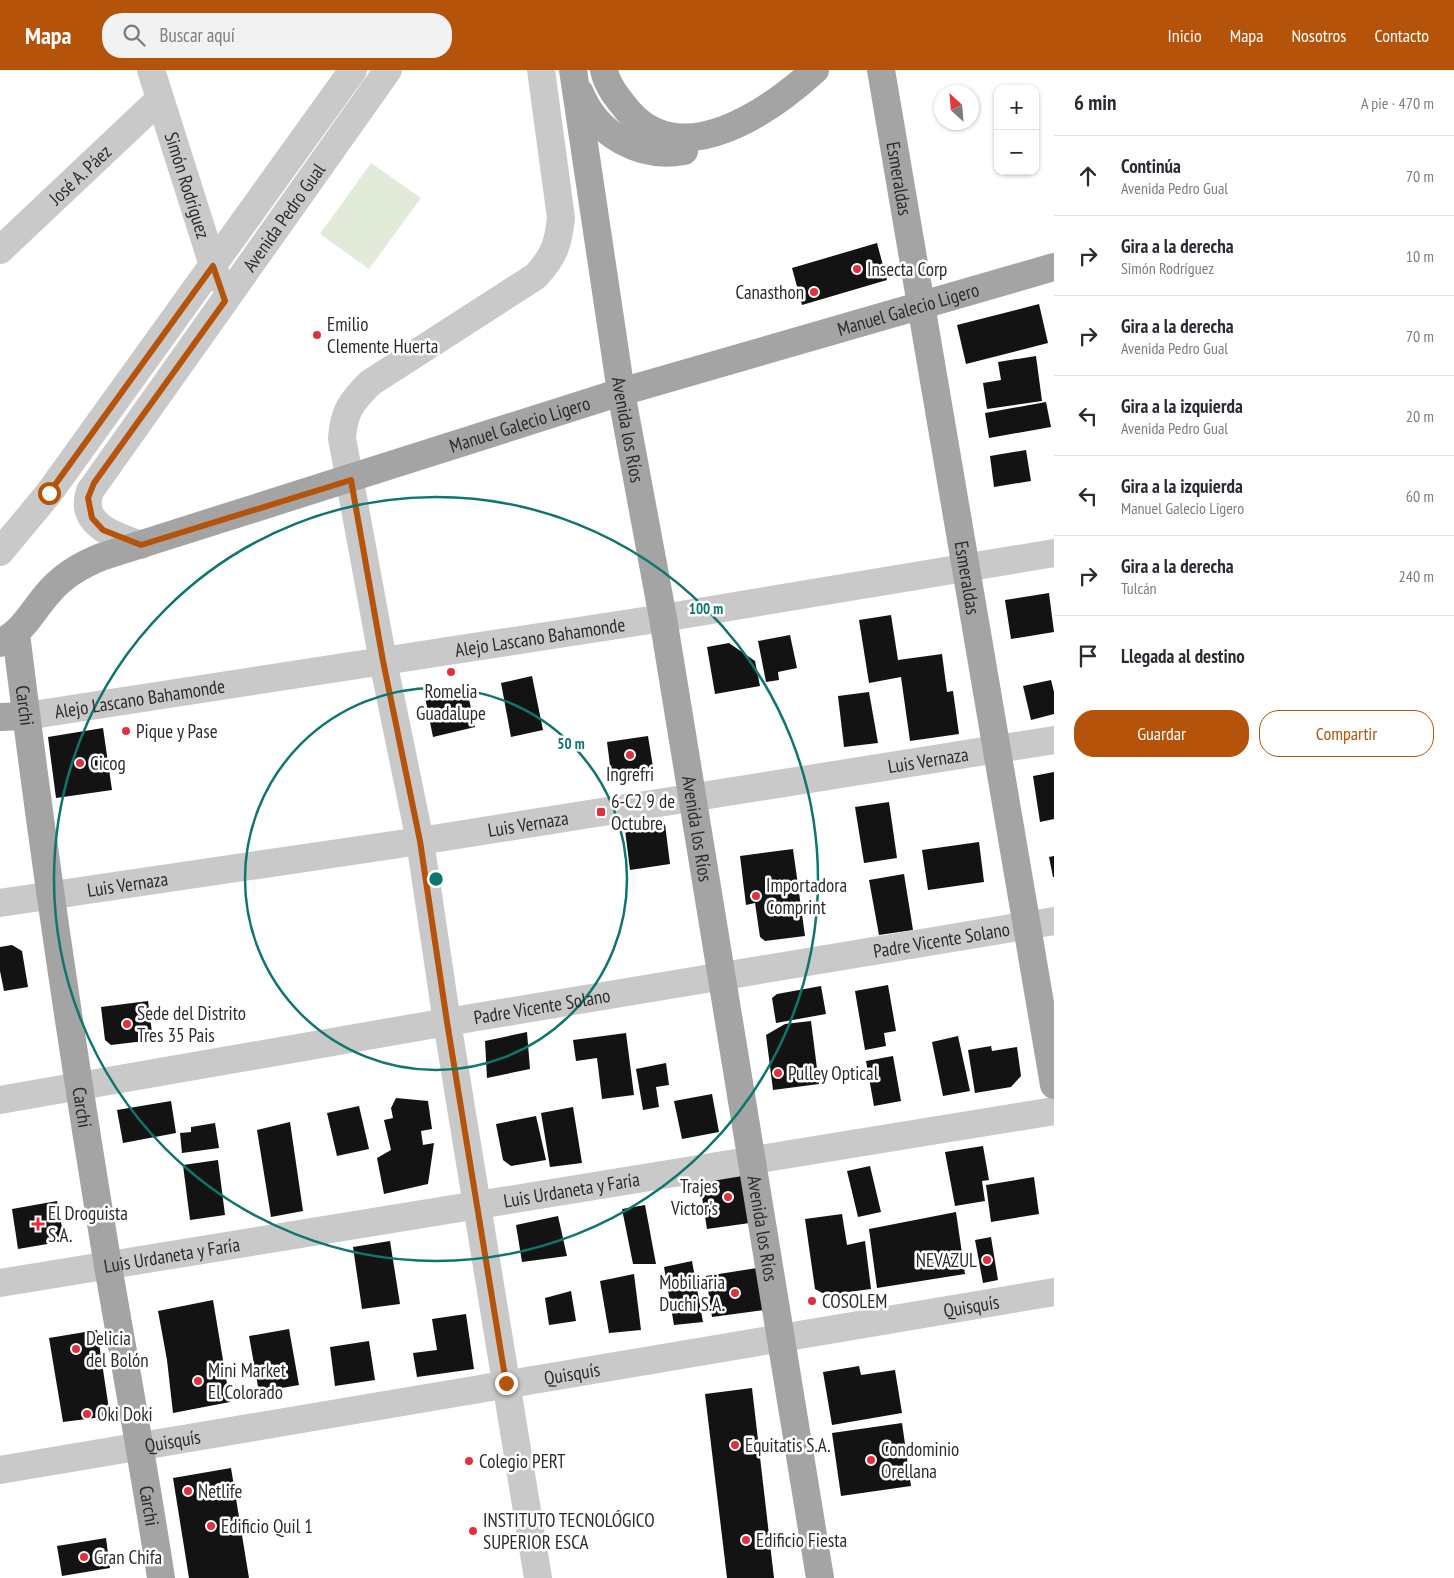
<!DOCTYPE html>
<html lang="es">
<head>
<meta charset="utf-8">
<style>
  body { margin:0; font-family:"PT Sans Narrow",sans-serif; background:#f2f2f3; color:#2b2b33 }
  .controls { position:absolute; right:15px; top:15px; display:grid; overflow:hidden; border-radius:10px; box-shadow:0 1px 4px #0004 }
  .controls button { width:45px; height:45px; display:grid; place-items:center; padding:0; border:0; border-bottom:1px solid #e1e1e2; background:#fff; color:#2b2b33; font:25px sans-serif }
  .compass { position:absolute; left:934px; top:15px; width:45px; height:45px; border-radius:50%; background:#fff; box-shadow:0 1px 4px #0004; rotate:334deg }
  .stop { position:absolute; width:15px; height:15px; margin:-11px; border:4px solid #b45309; border-radius:50%; background:#fff }
  .stop.end { background:#b45309; border-color:#fff; box-shadow:0 1px 5px #0008 }
  .list { margin:0; padding:0; list-style:none }
  h2 { display:flex; justify-content:space-between; align-items:center; height:65px; margin:0; padding:0 20px; font-size:21px }
  h2 small { font-size:16px; font-weight:400; color:#7c7c81 }
  .list li { display:grid; grid-template-columns:32px 1fr auto; gap:15px; align-items:center; box-sizing:border-box; height:80px; padding:0 20px; border-top:1px solid #e1e1e2 }
  .list b { display:block; font-size:19px; white-space:nowrap }
  .list p { margin:0; font-size:16px; white-space:nowrap; color:#7c7c81 }
  .list em { font-size:16px; font-style:normal; color:#7c7c81 }
  .actions { display:flex; gap:10px; padding:15px 20px }
  .actions a { flex:1; padding:11px 0; border:1px solid #b45309; border-radius:20px; text-align:center; font-size:18px; color:#b45309 }
  .actions .main { background:#b45309; color:#fff }
  .icon { flex:none; width:28px; height:28px; fill:none; stroke:currentColor; stroke-width:2; stroke-linecap:round; stroke-linejoin:round }
  .map { position:relative; flex:none; width:1054px; height:1508px; overflow:hidden }
  header { display:flex; align-items:center; gap:30px; box-sizing:border-box; height:70px; padding:0 25px; background:#b45309; color:#fff }
  header strong { font-size:24px }
  nav { display:flex; gap:28px; margin-inline-start:auto; font-size:18px }
  .search { width:350px; height:45px; background:#f2f2f3; display:flex; align-items:center; gap:12px; box-sizing:border-box; padding:0 18px; border-radius:20px; color:#7c7c81; font-size:19px }
  main { display:flex }
  aside { flex:1; background:#fff }
  .map>svg:first-child { display:block }
  .green { fill:#e2ead9 }
  .building { fill:#131313 }
  .lines { fill:none; stroke-linecap:round; stroke-linejoin:round }
  .minor { stroke:#c9c9c9; stroke-width:28 }
  .major { stroke:#a4a4a4; stroke-width:28 }
  .route { stroke:#b45309; stroke-width:6 }
  .ring { fill:none; stroke:#0f766e; stroke-width:2.5 }
  .poi-dot { fill:#e12f3c; stroke:#fff; stroke-width:2 }
  .labels { text-anchor:middle; stroke-width:5; stroke-linejoin:round; paint-order:stroke }
  .street-label { font-size:19px; fill:#2c2c2c; stroke:#fff }
  .poi-label { font-size:19px; fill:#2c2c2c; stroke:#fff; text-anchor:start }
  .centre { fill:#0f766e; stroke:#fff; stroke-width:2.5 }
  .ring-label { font-size:15px; text-anchor:middle; font-weight:bold; fill:#0f766e; stroke:#fff; stroke-width:5; stroke-linejoin:round; paint-order:stroke }
</style>
</head>
<body>
<header>
<strong>Mapa</strong>
<div class="search"><svg class="icon" aria-label="search" viewBox="0 0 24 24"><circle cx="10" cy="10" r="6"/><path d="M15 15l6 6"/></svg>Buscar aquí</div>
<nav><a>Inicio</a><a>Mapa</a><a>Nosotros</a><a>Contacto</a></nav>
</header>
<main>
<div class="map">
<svg width="1054" height="1508" viewBox="0 0 1054 1508">
  <rect width="100%" height="100%" fill="#fff"/>
  <polygon class="green" points="371,93 421,128 369,199 320,164"/>
  <g class="building">
    <polygon points="877,173 887,210 802,235 792,198"/>
    <polygon points="1039,234 1048,273 966,294 957,255"/>
    <polygon points="1036,286 1042,331 987,339 983,313 1001,310 998,292"/>
    <polygon points="1046,332 1051,357 989,368 985,343"/>
    <polygon points="1026,380 1031,411 994,417 990,386"/>
    <polygon points="1049,523 1054,562 1011,569 1005,530"/>
    <polygon points="891,545 898,590 942,584 947,622 953,621 959,664 910,671 901,607 869,613 859,550"/>
    <polygon points="790,565 797,598 778,602 779,610 766,612 758,571"/>
    <polygon points="729,573 755,591 760,616 715,624 707,577"/>
    <polygon points="532,606 543,660 511,667 501,613"/>
    <polygon points="1051,610 1054,622 1054,644 1031,650 1023,616"/>
    <polygon points="466,615 475,657 433,667 424,622"/>
    <polygon points="869,622 878,673 844,677 838,626"/>
    <polygon points="103,658 112,720 56,728 48,667"/>
    <polygon points="648,666 653,697 611,703 607,672"/>
    <polygon points="1054,702 1054,749 1040,752 1033,706"/>
    <polygon points="889,732 897,788 864,793 855,737"/>
    <polygon points="665,754 670,794 630,800 625,760"/>
    <polygon points="979,772 984,812 928,820 922,780"/>
    <polygon points="793,779 805,866 765,871 760,867 755,833 746,835 740,786"/>
    <polygon points="1054,786 1054,807 1053,807 1049,787"/>
    <polygon points="904,804 913,860 879,865 869,810"/>
    <polygon points="12,875 22,881 28,917 4,921 0,901 0,877"/>
    <polygon points="888,915 896,961 884,963 886,976 865,980 855,921"/>
    <polygon points="821,916 826,944 776,953 772,928 777,924"/>
    <polygon points="148,931 153,970 111,975 105,970 101,937"/>
    <polygon points="811,951 819,1014 773,1020 766,965 785,954"/>
    <polygon points="527,962 530,999 487,1008 485,971"/>
    <polygon points="626,963 634,1025 602,1029 597,988 576,991 573,970"/>
    <polygon points="958,966 970,1021 943,1026 932,972"/>
    <polygon points="991,976 992,981 1017,977 1021,1006 1011,1017 975,1023 968,980"/>
    <polygon points="893,986 901,1031 874,1036 866,991"/>
    <polygon points="666,993 669,1015 656,1017 659,1037 643,1040 636,999"/>
    <polygon points="712,1024 719,1062 682,1069 674,1031"/>
    <polygon points="396,1028 428,1031 432,1059 421,1061 423,1075 434,1073 428,1114 384,1124 377,1088 391,1080 384,1050 393,1048 391,1038"/>
    <polygon points="171,1031 176,1063 123,1073 117,1040"/>
    <polygon points="359,1036 369,1079 337,1086 327,1043"/>
    <polygon points="573,1037 582,1093 550,1097 541,1043"/>
    <polygon points="536,1046 546,1090 511,1096 503,1090 496,1054"/>
    <polygon points="290,1052 303,1141 271,1147 257,1060"/>
    <polygon points="215,1053 219,1078 182,1083 180,1063 191,1062 191,1057"/>
    <polygon points="983,1076 989,1110 982,1111 985,1131 955,1136 945,1082"/>
    <polygon points="218,1090 225,1145 190,1150 183,1095"/>
    <polygon points="870,1096 881,1142 858,1147 847,1101"/>
    <polygon points="749,1100 757,1152 707,1159 699,1108"/>
    <polygon points="1034,1107 1039,1144 991,1152 986,1115"/>
    <polygon points="57,1131 64,1168 59,1172 18,1179 12,1139"/>
    <polygon points="645,1135 656,1194 633,1194 622,1139"/>
    <polygon points="956,1142 965,1204 877,1218 869,1159"/>
    <polygon points="842,1144 847,1175 865,1171 871,1219 826,1225 815,1219 805,1149"/>
    <polygon points="558,1146 567,1186 522,1192 516,1155"/>
    <polygon points="991,1167 998,1210 983,1213 975,1170"/>
    <polygon points="390,1171 400,1234 362,1239 353,1177"/>
    <polygon points="692,1191 703,1252 674,1255 664,1197"/>
    <polygon points="757,1198 764,1240 712,1247 706,1206"/>
    <polygon points="634,1204 641,1260 609,1263 600,1211"/>
    <polygon points="571,1221 576,1251 549,1255 545,1228"/>
    <polygon points="213,1230 230,1332 173,1343 167,1290 158,1241"/>
    <polygon points="466,1244 474,1299 417,1307 413,1283 437,1280 432,1249"/>
    <polygon points="289,1259 299,1315 259,1322 249,1266"/>
    <polygon points="97,1260 110,1346 63,1352 49,1268"/>
    <polygon points="369,1271 375,1310 335,1316 330,1277"/>
    <polygon points="859,1296 861,1305 895,1300 902,1343 832,1355 823,1302"/>
    <polygon points="752,1318 774,1508 727,1508 705,1324"/>
    <polygon points="902,1353 911,1416 841,1426 832,1363"/>
    <polygon points="231,1398 249,1508 189,1508 173,1408"/>
    <polygon points="106,1468 110,1498 62,1506 57,1476"/>
  </g>
  <g class="lines">
    <g class="minor">
      <path id="s1" d="M151 0 217 208"/>
      <path id="s2" d="M0 180 160 29"/>
      <path id="s3" d="M141 475C116 466 78 455 90 421L388 0"/>
      <polyline points="0,482 49,423 353,0"/>
      <path id="s4" d="M26 646 663 548 1054 483"/>
      <path id="s5" d="M0 833 420 771 1054 670"/>
      <path id="s6" d="M0 1030 447 952 1054 851"/>
      <path id="s7" d="M0 1213 1054 1041"/>
      <path id="s8" d="M0 1400 1054 1222"/>
      <path d="M538 1508 447 952 420 771 383 591 342 368C344 341 351 332 370 313L536 206C554 186 558 175 561 148L541 0"/>
    </g>
    <g class="major">
      <path id="s9" d="M573 0 621 322 663 548 820 1508"/>
      <path d="M604 0C607 16 619 30 629 42 682 103 770 41 815 0"/>
      <path id="s10" d="M881 0 1054 1015"/>
      <path d="M580 23C597 65 640 89 684 81"/>
      <path id="s11" d="M16 564C42 775 73 986 108 1196 126 1300 145 1404 161 1508"/>
      <path id="s12" d="M0 573C26 559 31 542 50 521 64 505 81 495 101 487L621 322 1054 197"/>
      <polyline points="0,647 26,646"/>
    </g>
  </g>
  <g class="lines">
    <polyline class="route" points="49,423 213,196 225,231 94,413 88,428 92,448 103,460 141,475 351,410 383,591 420,771 447,952 506,1313"/>
  </g>
  <g class="ring">
    <circle cx="436" cy="809" r="191"/>
    <circle cx="436" cy="809" r="382"/>
  </g>
  <g class="poi-dot">
    <circle cx="857" cy="199" r="5"/>
    <circle cx="814" cy="222" r="5"/>
    <circle cx="317" cy="265" r="5"/>
    <circle cx="451" cy="602" r="5"/>
    <circle cx="126" cy="661" r="5"/>
    <circle cx="630" cy="685" r="5"/>
    <circle cx="80" cy="693" r="5"/>
    <rect x="596" y="737" width="10" height="10" rx="2.5"/>
    <circle cx="756" cy="826" r="5"/>
    <circle cx="127" cy="954" r="5"/>
    <circle cx="778" cy="1003" r="5"/>
    <circle cx="728" cy="1127" r="5"/>
    <path d="M35.5 1146.5h5v5h5v5h-5v5h-5v-5h-5v-5h5z"/>
    <circle cx="987" cy="1190" r="5"/>
    <circle cx="735" cy="1223" r="5"/>
    <circle cx="812" cy="1231" r="5"/>
    <circle cx="76" cy="1279" r="5"/>
    <circle cx="198" cy="1311" r="5"/>
    <circle cx="87" cy="1344" r="5"/>
    <circle cx="735" cy="1375" r="5"/>
    <circle cx="871" cy="1390" r="5"/>
    <circle cx="469" cy="1391" r="5"/>
    <circle cx="188" cy="1421" r="5"/>
    <circle cx="211" cy="1456" r="5"/>
    <circle cx="473" cy="1461" r="5"/>
    <circle cx="746" cy="1470" r="5"/>
    <circle cx="84" cy="1487" r="5"/>
  </g>
  <g class="labels">
    <g class="street-label">
      <text dy="7" stroke="none"><textPath href="#s2" startOffset="110">José A. Páez</textPath></text>
      <text dy="7" stroke="none"><textPath href="#s10" startOffset="110">Esmeraldas</textPath></text>
      <text dy="7" stroke="none"><textPath href="#s1" startOffset="121">Simón Rodríguez</textPath></text>
      <text dy="7" stroke="none"><textPath href="#s3" startOffset="420">Avenida Pedro Gual</textPath></text>
      <text dy="7" stroke="none"><textPath href="#s12" startOffset="979">Manuel Galecio Ligero</textPath></text>
      <text dy="7" stroke="none"><textPath href="#s12" startOffset="574">Manuel Galecio Ligero</textPath></text>
      <text dy="7" stroke="none"><textPath href="#s9" startOffset="364">Avenida los Ríos</textPath></text>
      <text dy="7" stroke="none"><textPath href="#s10" startOffset="515">Esmeraldas</textPath></text>
      <text dy="7" stroke="none"><textPath href="#s4" startOffset="520">Alejo Lascano Bahamonde</textPath></text>
      <text dy="7" stroke="none"><textPath href="#s4" startOffset="115">Alejo Lascano Bahamonde</textPath></text>
      <text dy="7" stroke="none"><textPath href="#s11" startOffset="72">Carchi</textPath></text>
      <text dy="7" stroke="none"><textPath href="#s5" startOffset="939">Luis Vernaza</textPath></text>
      <text dy="7" stroke="none"><textPath href="#s5" startOffset="534">Luis Vernaza</textPath></text>
      <text dy="7" stroke="none"><textPath href="#s9" startOffset="769">Avenida los Ríos</textPath></text>
      <text dy="7" stroke="none"><textPath href="#s5" startOffset="129">Luis Vernaza</textPath></text>
      <text dy="7" stroke="none"><textPath href="#s6" startOffset="955">Padre Vicente Solano</textPath></text>
      <text dy="7" stroke="none"><textPath href="#s6" startOffset="550">Padre Vicente Solano</textPath></text>
      <text dy="7" stroke="none"><textPath href="#s11" startOffset="478">Carchi</textPath></text>
      <text dy="7" stroke="none"><textPath href="#s7" startOffset="579">Luis Urdaneta y Faría</textPath></text>
      <text dy="7" stroke="none"><textPath href="#s9" startOffset="1174">Avenida los Ríos</textPath></text>
      <text dy="7" stroke="none"><textPath href="#s7" startOffset="174">Luis Urdaneta y Faría</textPath></text>
      <text dy="7" stroke="none"><textPath href="#s8" startOffset="985">Quisquís</textPath></text>
      <text dy="7" stroke="none"><textPath href="#s8" startOffset="580">Quisquís</textPath></text>
      <text dy="7" stroke="none"><textPath href="#s8" startOffset="175">Quisquís</textPath></text>
      <text dy="7" stroke="none"><textPath href="#s11" startOffset="882">Carchi</textPath></text>
    </g>
    <g class="poi-label">
      <text x="867" y="206">Insecta Corp</text>
      <text x="804" y="229" text-anchor="end">Canasthon</text>
      <text x="327" y="261">Emilio<tspan x="327" dy="22">Clemente Huerta</tspan></text>
      <text x="451" y="628" text-anchor="middle">Romelia<tspan x="451" dy="22">Guadalupe</tspan></text>
      <text x="136" y="668">Pique y Pase</text>
      <text x="90" y="700">Cicog</text>
      <text x="630" y="711" text-anchor="middle">Ingrefri</text>
      <text x="611" y="738">6-C2 9 de<tspan x="611" dy="22">Octubre</tspan></text>
      <text x="766" y="822">Importadora<tspan x="766" dy="22">Comprint</tspan></text>
      <text x="137" y="950">Sede del Distrito<tspan x="137" dy="22">Tres 35 Pais</tspan></text>
      <text x="788" y="1010">Pulley Optical</text>
      <text x="718" y="1123" text-anchor="end">Trajes<tspan x="718" dy="22">Victor's</tspan></text>
      <text x="48" y="1150">El Droguista<tspan x="48" dy="22">S.A.</tspan></text>
      <text x="977" y="1197" text-anchor="end">NEVAZUL</text>
      <text x="725" y="1219" text-anchor="end">Mobiliaria<tspan x="725" dy="22">Duchi S.A.</tspan></text>
      <text x="822" y="1238">COSOLEM</text>
      <text x="86" y="1275">Delicia<tspan x="86" dy="22">del Bolón</tspan></text>
      <text x="208" y="1307">Mini Market<tspan x="208" dy="22">El Colorado</tspan></text>
      <text x="97" y="1351">Oki Doki</text>
      <text x="745" y="1382">Equitatis S.A.</text>
      <text x="881" y="1386">Condominio<tspan x="881" dy="22">Orellana</tspan></text>
      <text x="479" y="1398">Colegio PERT</text>
      <text x="198" y="1428">Netlife</text>
      <text x="483" y="1457">INSTITUTO TECNOLÓGICO<tspan x="483" dy="22">SUPERIOR ESCA</tspan></text>
      <text x="221" y="1463">Edificio Quil 1</text>
      <text x="756" y="1477">Edificio Fiesta</text>
      <text x="94" y="1494">Gran Chifa</text>
    </g>
  </g>
  <circle cx="436" cy="809" r="8" class="centre"/>
  <g class="ring-label">
    <text x="706" y="544">100 m</text>
    <text x="571" y="679">50 m</text>
  </g>
</svg>
<div class="controls">
<button>+</button>
<button>−</button>
</div>
<svg class="compass" viewBox="-18 -18 36 36"><path d="M0-13l5 13h-10z" fill="#e53935"/><path d="M0 13l5-13h-10z" fill="#7c7c81"/></svg>
<div class="stop" style="left:49px;top:423px"></div>
<div class="stop end" style="left:506px;top:1313px"></div>
</div>
<aside>
<h2>6 min<small>A pie · 470 m</small></h2>
<ul class="list">
<li><svg class="icon" aria-label="ahead" viewBox="0 0 24 24"><path d="M12 20V5M6 11l6-6 6 6"/></svg><div><b>Continúa</b><p>Avenida Pedro Gual</p></div><em>70 m</em></li>
<li><svg class="icon" aria-label="right" viewBox="0 0 24 24"><path d="M7 20v-9h11M14 6l5 5-5 5"/></svg><div><b>Gira a la derecha</b><p>Simón Rodríguez</p></div><em>10 m</em></li>
<li><svg class="icon" aria-label="right" viewBox="0 0 24 24"><path d="M7 20v-9h11M14 6l5 5-5 5"/></svg><div><b>Gira a la derecha</b><p>Avenida Pedro Gual</p></div><em>70 m</em></li>
<li><svg class="icon" aria-label="left" viewBox="0 0 24 24"><path d="M17 20v-9H6M10 6l-5 5 5 5"/></svg><div><b>Gira a la izquierda</b><p>Avenida Pedro Gual</p></div><em>20 m</em></li>
<li><svg class="icon" aria-label="left" viewBox="0 0 24 24"><path d="M17 20v-9H6M10 6l-5 5 5 5"/></svg><div><b>Gira a la izquierda</b><p>Manuel Galecio Ligero</p></div><em>60 m</em></li>
<li><svg class="icon" aria-label="right" viewBox="0 0 24 24"><path d="M7 20v-9h11M14 6l5 5-5 5"/></svg><div><b>Gira a la derecha</b><p>Tulcán</p></div><em>240 m</em></li>
<li><svg class="icon" aria-label="arrive" viewBox="0 0 24 24"><path d="M6 21V4h12l-3 4 3 4H6"/></svg><div><b>Llegada al destino</b></div></li>
</ul>
<div class="actions"><a class="main">Guardar</a><a>Compartir</a></div>
</aside>
</main>
</body>
</html>
